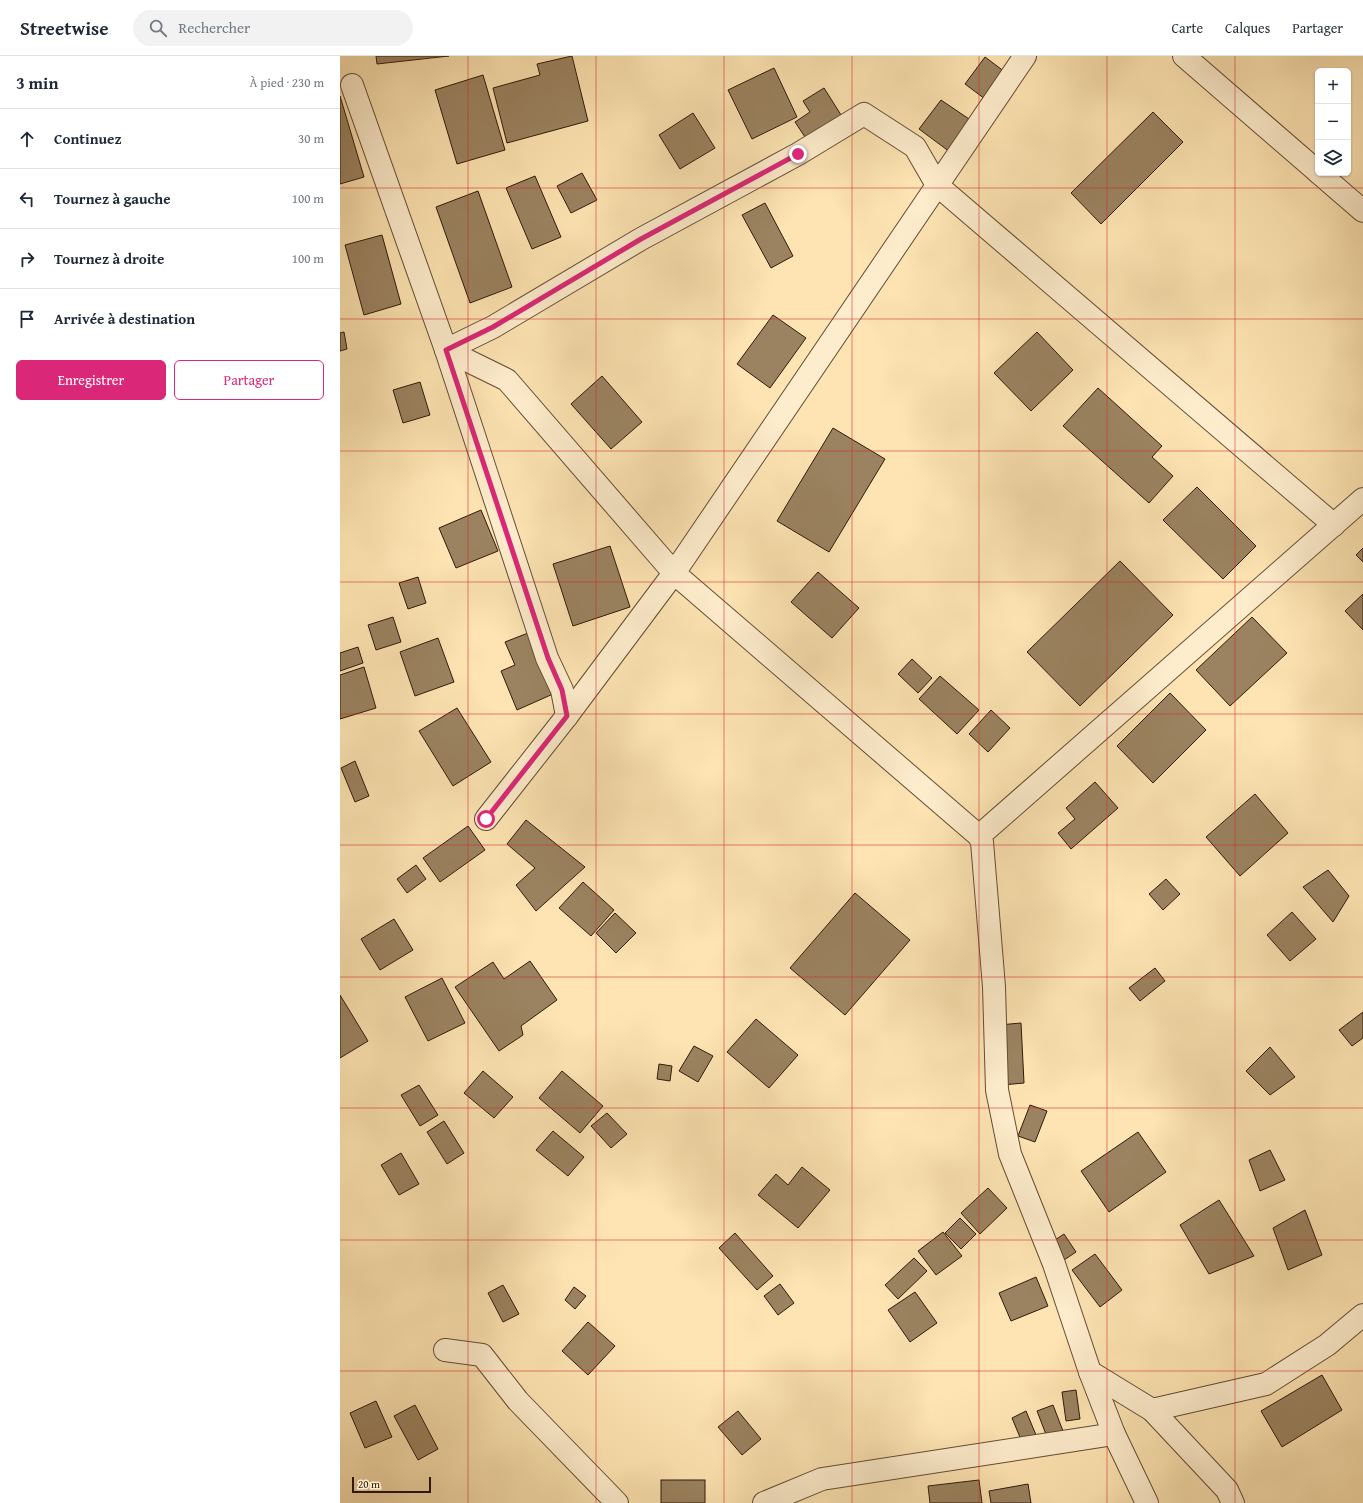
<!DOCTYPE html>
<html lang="fr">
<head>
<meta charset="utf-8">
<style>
  body { margin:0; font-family:"Gentium Book Plus",serif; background:#f2f2f3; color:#1f2937 }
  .controls { position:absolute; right:12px; top:12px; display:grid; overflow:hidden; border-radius:6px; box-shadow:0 1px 3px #0004 }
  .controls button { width:36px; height:36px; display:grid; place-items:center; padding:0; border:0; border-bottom:1px solid #e0e1e3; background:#fff; color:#1f2937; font:20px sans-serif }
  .scale { position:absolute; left:12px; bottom:10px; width:79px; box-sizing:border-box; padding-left:4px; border:2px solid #311a0a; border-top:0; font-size:11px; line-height:14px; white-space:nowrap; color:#311a0a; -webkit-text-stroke:3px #feedcd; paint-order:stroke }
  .stop { position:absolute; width:12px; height:12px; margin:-9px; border:3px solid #db2777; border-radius:50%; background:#fff }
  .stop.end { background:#db2777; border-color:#fff; box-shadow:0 1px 4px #0008 }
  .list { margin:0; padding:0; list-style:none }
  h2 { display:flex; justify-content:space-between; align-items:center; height:52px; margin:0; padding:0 16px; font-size:17px }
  h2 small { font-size:13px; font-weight:400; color:#747a83 }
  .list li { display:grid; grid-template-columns:26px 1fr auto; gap:12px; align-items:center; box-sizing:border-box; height:60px; padding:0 16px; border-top:1px solid #e0e1e3 }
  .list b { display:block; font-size:15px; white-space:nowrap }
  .list em { font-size:13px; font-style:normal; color:#747a83 }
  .actions { display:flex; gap:8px; padding:12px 16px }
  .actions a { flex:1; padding:9px 0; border:1px solid #db2777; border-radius:6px; text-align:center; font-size:14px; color:#db2777 }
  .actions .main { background:#db2777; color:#fff }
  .icon { flex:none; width:22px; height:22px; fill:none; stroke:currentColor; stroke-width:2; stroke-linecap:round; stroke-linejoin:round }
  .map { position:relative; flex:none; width:1023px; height:1447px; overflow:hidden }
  header { display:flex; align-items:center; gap:24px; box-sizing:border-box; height:56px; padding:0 20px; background:#fff; border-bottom:1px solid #e0e1e3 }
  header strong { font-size:19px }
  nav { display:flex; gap:22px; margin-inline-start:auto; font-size:14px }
  .search { width:280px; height:36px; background:#f2f2f3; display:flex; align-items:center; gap:10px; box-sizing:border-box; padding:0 14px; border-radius:22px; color:#747a83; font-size:15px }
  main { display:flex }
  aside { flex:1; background:#fff }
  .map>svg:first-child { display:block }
  .building { fill:#9b8361; stroke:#311a0a }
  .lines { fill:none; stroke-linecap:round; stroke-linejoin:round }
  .minor-casing { stroke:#644c34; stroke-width:24 }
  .minor { stroke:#feedcd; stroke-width:22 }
  .route { stroke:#db2777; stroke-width:5 }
  .grid { fill:none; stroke:#d62828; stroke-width:1; stroke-opacity:0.55 }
</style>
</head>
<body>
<header>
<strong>Streetwise</strong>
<div class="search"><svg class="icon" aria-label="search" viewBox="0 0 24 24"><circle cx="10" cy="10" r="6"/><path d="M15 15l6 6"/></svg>Rechercher</div>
<nav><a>Carte</a><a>Calques</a><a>Partager</a></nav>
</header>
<main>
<aside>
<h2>3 min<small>À pied · 230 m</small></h2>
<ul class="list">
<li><svg class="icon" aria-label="ahead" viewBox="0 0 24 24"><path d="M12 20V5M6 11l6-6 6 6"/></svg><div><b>Continuez</b></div><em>30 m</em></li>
<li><svg class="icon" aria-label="left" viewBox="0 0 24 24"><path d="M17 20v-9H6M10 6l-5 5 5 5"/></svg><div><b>Tournez à gauche</b></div><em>100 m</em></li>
<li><svg class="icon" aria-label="right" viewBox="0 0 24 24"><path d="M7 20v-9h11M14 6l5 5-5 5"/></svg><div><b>Tournez à droite</b></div><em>100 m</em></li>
<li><svg class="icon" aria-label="arrive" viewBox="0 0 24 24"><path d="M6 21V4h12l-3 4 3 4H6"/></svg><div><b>Arrivée à destination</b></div></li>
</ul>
<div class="actions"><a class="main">Enregistrer</a><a>Partager</a></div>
</aside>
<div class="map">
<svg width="1023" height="1447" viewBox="0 0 1023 1447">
  <rect width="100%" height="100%" fill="#fde4b2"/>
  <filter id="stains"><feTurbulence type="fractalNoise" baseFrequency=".005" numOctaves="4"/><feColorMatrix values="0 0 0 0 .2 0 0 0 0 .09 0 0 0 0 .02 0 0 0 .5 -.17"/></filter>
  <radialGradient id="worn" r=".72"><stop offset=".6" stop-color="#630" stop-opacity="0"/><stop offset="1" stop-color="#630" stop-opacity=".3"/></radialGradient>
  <g class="building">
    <polygon points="36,0 109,0 37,8"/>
    <polygon points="232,0 248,65 167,87 153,32 200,19 197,8"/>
    <polygon points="645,1 669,19 649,46 625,28"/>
    <polygon points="434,12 457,61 412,83 388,34"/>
    <polygon points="143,19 165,94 117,108 95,34"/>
    <polygon points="484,32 503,62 467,84 455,66 470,56 463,45"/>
    <polygon points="0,40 24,121 0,128"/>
    <polygon points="601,44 632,65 610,96 579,73"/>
    <polygon points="813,56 843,86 761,168 731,137"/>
    <polygon points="353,57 375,92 340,113 319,79"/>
    <polygon points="242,117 257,144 231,157 217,130"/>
    <polygon points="195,120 221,181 192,193 166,132"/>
    <polygon points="138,135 172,231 130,247 96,151"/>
    <polygon points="425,147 453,200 431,212 402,159"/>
    <polygon points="42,179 61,248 24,259 5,189"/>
    <polygon points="433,259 466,282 430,332 397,308"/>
    <polygon points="4,276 7,293 0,295 0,277"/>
    <polygon points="697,276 733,314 691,355 654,317"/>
    <polygon points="262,320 302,366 271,393 231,348"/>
    <polygon points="80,326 90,359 63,367 53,334"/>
    <polygon points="758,332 822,390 812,401 833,420 809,447 723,370"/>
    <polygon points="493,372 545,403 489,496 437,465"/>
    <polygon points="857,431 916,490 883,523 823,464"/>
    <polygon points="141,454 158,495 116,512 99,472"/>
    <polygon points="270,490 290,551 233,570 213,508"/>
    <polygon points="1023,492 1023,506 1016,499"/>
    <polygon points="780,505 833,559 740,650 687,596"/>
    <polygon points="478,516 519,552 492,582 451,546"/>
    <polygon points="78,521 86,547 68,553 59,527"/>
    <polygon points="1023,538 1023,574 1005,555"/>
    <polygon points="53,561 61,586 36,594 28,569"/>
    <polygon points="912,561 947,597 890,650 856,614"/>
    <polygon points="188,577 222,634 177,654 161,615 175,609 165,586"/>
    <polygon points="98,582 114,626 75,640 60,596"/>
    <polygon points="18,591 23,607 0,615 0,597"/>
    <polygon points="572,603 592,622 578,637 558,618"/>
    <polygon points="24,611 36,652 0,663 0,619"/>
    <polygon points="600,620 639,654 617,678 579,643"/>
    <polygon points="830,637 866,674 813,727 777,690"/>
    <polygon points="117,652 151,706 113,730 79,675"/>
    <polygon points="651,654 670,672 648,696 629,678"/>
    <polygon points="15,705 29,740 15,746 1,712"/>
    <polygon points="755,726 778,752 731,793 718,777 735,763 726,752"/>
    <polygon points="915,738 948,777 900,820 866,781"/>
    <polygon points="186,764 245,811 196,855 176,829 195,812 167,788"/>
    <polygon points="128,770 145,794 100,826 83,802"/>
    <polygon points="76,809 86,823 67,837 57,823"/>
    <polygon points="988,814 1009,840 993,866 963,831"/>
    <polygon points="826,823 840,838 823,854 809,838"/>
    <polygon points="243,826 274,854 251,880 219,852"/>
    <polygon points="515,837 570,884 505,959 450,912"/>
    <polygon points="952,856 976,883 950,905 927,879"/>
    <polygon points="275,857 296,877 276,897 256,877"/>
    <polygon points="54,863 73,894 40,914 21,883"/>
    <polygon points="190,905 217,944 181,970 183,979 159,995 115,931 153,906 164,923"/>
    <polygon points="815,912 825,925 800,945 789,932"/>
    <polygon points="102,922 125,967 88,985 65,941"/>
    <polygon points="0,939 28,985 0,1002"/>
    <polygon points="1023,956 1023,982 1012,990 999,974"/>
    <polygon points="416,963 458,999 429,1032 387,996"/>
    <polygon points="681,967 684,1027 662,1029 659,969"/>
    <polygon points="354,990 373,1000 358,1026 339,1015"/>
    <polygon points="930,991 955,1021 930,1039 906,1015"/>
    <polygon points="319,1008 332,1010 330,1025 317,1023"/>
    <polygon points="143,1015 173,1041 154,1062 124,1037"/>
    <polygon points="222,1015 263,1050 240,1077 199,1042"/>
    <polygon points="79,1029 98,1059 80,1070 61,1039"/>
    <polygon points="690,1049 707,1055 695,1086 678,1080"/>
    <polygon points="267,1057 287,1078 271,1092 251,1070"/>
    <polygon points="104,1065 124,1097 107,1108 87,1076"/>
    <polygon points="213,1075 244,1101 228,1120 196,1094"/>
    <polygon points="798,1076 826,1116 769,1156 741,1115"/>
    <polygon points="930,1094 945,1124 920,1135 909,1104"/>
    <polygon points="61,1097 79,1128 59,1139 41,1109"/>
    <polygon points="462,1111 490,1134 458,1172 418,1139 436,1118 448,1129"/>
    <polygon points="648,1132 667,1152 640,1178 621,1157"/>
    <polygon points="879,1144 914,1200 869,1218 840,1169"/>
    <polygon points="965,1154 982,1199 948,1214 933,1172"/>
    <polygon points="620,1162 636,1178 621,1193 605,1177"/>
    <polygon points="603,1176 622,1200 596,1219 578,1195"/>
    <polygon points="395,1177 433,1220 417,1234 379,1192"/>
    <polygon points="724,1178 736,1196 721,1206 709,1188"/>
    <polygon points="755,1198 782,1234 760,1251 732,1214"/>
    <polygon points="574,1202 587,1215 558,1243 545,1229"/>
    <polygon points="696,1221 708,1250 671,1265 659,1237"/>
    <polygon points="440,1228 454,1247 438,1259 424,1240"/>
    <polygon points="163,1229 179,1258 163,1266 148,1237"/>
    <polygon points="234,1231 246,1240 235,1253 225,1244"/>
    <polygon points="575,1236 597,1267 570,1286 548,1254"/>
    <polygon points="248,1266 275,1290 248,1319 222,1295"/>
    <polygon points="982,1319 1002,1354 942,1391 921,1355"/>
    <polygon points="736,1334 740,1363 726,1365 722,1336"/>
    <polygon points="36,1345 52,1381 25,1392 10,1357"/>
    <polygon points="75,1349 98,1393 78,1404 54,1360"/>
    <polygon points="713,1349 723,1375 707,1381 697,1355"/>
    <polygon points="398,1355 421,1383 402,1399 378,1371"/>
    <polygon points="686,1355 696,1379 682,1386 672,1362"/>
    <rect x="321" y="1424" width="44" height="23"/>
    <polygon points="639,1424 642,1447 590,1447 588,1430"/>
    <polygon points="688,1428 691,1447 651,1447 649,1435"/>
  </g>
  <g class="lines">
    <defs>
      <g id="minor">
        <polyline points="844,0 978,116"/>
        <polyline points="12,29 106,294 207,602 222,634 227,660"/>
        <polyline points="979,117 1023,155"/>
        <polyline points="106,294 153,271 301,183 458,98 524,58 575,91 597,129 994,469"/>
        <polyline points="106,294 167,324 334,517 639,780"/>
        <polyline points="146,763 227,660 334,517 685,0"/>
        <polyline points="105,1294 142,1299 178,1345 277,1447"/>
        <polyline points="750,1316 812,1354 887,1434 893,1447"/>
        <polyline points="812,1354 926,1328 987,1289 1023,1259"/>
        <polyline points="424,1447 482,1423 774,1378"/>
        <polyline points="807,1447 774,1378 750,1316 714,1208 670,1098 657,1034 654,931 642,786 639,780 1023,443"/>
      </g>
    </defs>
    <use href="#minor" class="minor-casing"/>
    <use href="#minor" class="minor"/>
  </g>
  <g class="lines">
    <polyline class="route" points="146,763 227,660 222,634 208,602 106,294 153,271 301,183 458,98"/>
  </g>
  <path class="grid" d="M128 0V1447M256 0V1447M384 0V1447M512 0V1447M639 0V1447M767 0V1447M895 0V1447M0 132H1023M0 263H1023M0 395H1023M0 526H1023M0 658H1023M0 789H1023M0 921H1023M0 1052H1023M0 1184H1023M0 1315H1023"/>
  <rect width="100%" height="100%" filter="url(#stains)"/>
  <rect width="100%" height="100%" fill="url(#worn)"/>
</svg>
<div class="controls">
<button>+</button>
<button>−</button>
<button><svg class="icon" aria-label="layers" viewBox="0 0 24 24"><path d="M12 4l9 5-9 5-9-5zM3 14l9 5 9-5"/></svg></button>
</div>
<div class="scale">20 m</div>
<div class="stop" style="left:146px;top:763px"></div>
<div class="stop end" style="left:458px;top:98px"></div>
</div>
</main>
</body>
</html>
